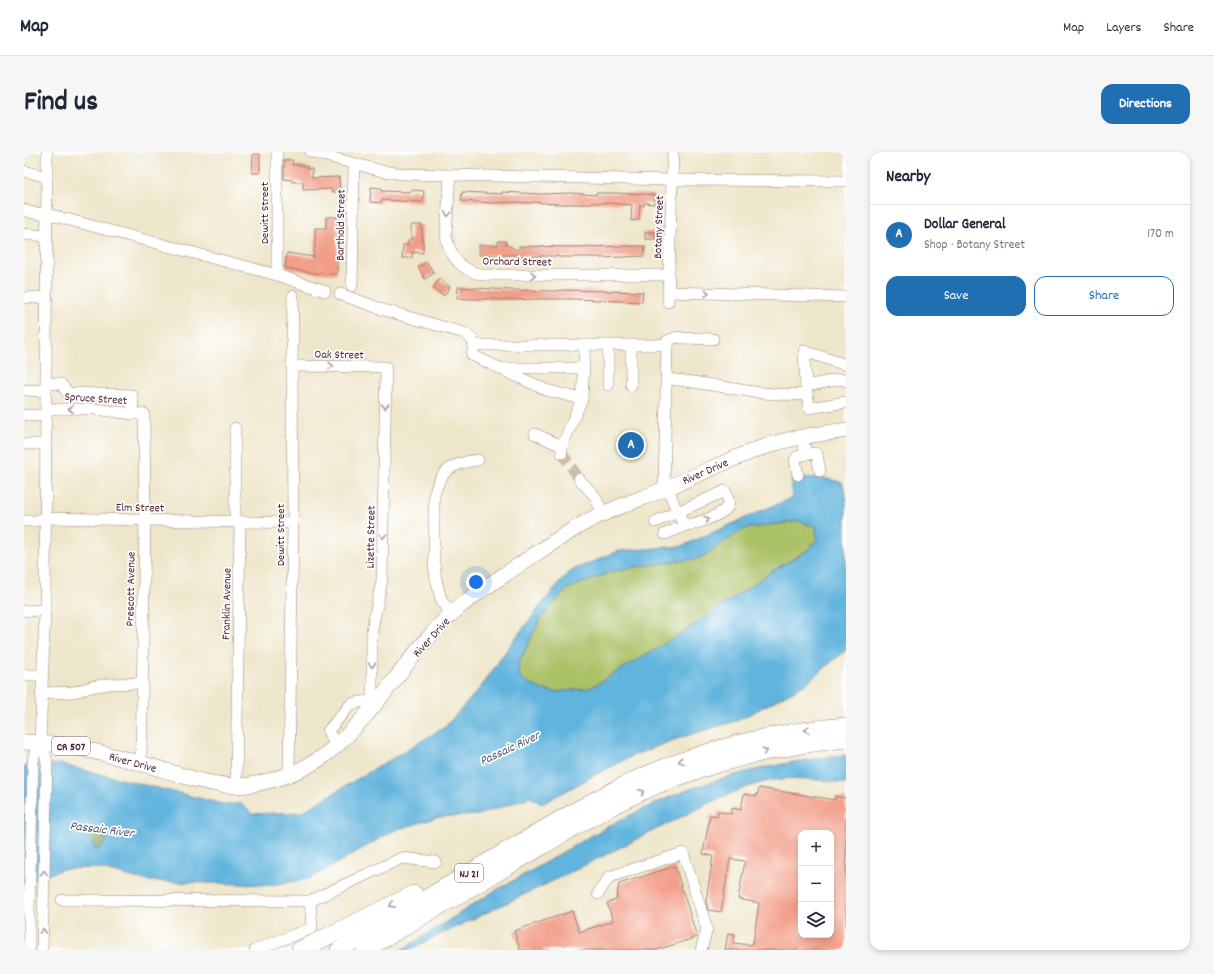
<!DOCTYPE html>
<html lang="en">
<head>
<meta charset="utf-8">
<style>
  body { margin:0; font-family:Dekko,sans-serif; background:#f6f6f7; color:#1f2937 }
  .controls { position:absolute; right:12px; bottom:12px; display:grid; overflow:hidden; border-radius:8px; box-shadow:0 2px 6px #0003 }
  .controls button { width:36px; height:36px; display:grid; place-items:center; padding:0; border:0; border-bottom:1px solid #e0e1e3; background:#fff; color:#1f2937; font:20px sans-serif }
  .you { position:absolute; left:452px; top:430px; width:14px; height:14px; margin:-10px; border:3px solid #fff; border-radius:50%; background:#1a73e8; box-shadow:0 0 0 6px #1a73e833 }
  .badge { display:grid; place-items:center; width:26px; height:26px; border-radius:50%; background:#1f6fb2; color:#fff; font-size:13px; font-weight:700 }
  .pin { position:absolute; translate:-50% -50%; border:2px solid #fff; box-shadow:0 1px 4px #0006 }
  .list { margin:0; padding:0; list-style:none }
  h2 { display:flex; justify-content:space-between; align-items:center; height:52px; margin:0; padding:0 16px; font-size:17px }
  h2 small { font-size:13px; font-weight:400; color:#747a83 }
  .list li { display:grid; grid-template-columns:26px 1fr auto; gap:12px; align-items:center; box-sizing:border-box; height:60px; padding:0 16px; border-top:1px solid #e0e1e3 }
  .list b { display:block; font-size:15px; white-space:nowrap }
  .list p { margin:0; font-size:13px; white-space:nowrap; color:#747a83 }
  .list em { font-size:13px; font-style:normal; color:#747a83 }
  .actions { display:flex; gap:8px; padding:12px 16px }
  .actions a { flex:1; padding:9px 0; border:1px solid #1f6fb2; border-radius:12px; text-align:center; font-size:14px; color:#1f6fb2 }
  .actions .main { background:#1f6fb2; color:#fff }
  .icon { flex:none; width:22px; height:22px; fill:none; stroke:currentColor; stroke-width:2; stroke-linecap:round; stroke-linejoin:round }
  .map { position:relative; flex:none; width:822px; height:798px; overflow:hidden; border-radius:12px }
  header { display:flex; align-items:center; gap:24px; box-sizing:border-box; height:56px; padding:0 20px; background:#fff; border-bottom:1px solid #e0e1e3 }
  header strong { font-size:19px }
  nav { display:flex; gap:22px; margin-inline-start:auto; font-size:14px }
  .intro { display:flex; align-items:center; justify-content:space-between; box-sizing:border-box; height:96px; padding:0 24px }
  h1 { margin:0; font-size:28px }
  .button { padding:10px 18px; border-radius:12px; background:#1f6fb2; color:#fff; font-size:14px; font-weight:700 }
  main { display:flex; gap:24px; padding:0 24px }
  aside { flex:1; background:#fff; border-radius:12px; box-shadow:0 2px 6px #0003 }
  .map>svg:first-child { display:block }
  .green { fill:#abc166; stroke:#7a7048 }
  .forest { fill:#88a75b; stroke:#696343 }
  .water { fill:#61b4dd; stroke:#566a84; fill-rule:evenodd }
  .building { fill:#f29e88; fill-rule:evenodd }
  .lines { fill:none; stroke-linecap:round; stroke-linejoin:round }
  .minor-tunnel { stroke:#cdbeaa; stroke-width:11; stroke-dasharray:11 5.5; stroke-linecap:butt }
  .minor-casing { stroke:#9c827a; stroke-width:12 }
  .major-casing { stroke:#9c827a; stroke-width:16 }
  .highway-casing { stroke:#9c827a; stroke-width:18 }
  .minor { stroke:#fff; stroke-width:11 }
  .major { stroke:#fff; stroke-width:15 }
  .highway { stroke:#fff; stroke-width:17 }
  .oneway { stroke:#ae9aa0 }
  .labels { text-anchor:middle; stroke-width:3.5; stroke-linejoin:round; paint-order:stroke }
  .shield { fill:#fff; stroke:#80626b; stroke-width:1 }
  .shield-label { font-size:11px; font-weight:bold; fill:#4a1f2b }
  .street-label { font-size:12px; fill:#4a1f2b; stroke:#fff }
  .water-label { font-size:13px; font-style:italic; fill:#535b72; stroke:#fff }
</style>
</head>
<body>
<header>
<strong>Map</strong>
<nav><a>Map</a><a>Layers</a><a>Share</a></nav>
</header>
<div class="intro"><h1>Find us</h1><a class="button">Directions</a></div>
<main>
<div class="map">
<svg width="822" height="798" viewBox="0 0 822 798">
  <rect width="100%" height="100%" fill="#fff"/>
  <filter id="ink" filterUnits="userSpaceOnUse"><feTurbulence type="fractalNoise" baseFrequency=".025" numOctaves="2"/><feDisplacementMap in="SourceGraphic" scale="8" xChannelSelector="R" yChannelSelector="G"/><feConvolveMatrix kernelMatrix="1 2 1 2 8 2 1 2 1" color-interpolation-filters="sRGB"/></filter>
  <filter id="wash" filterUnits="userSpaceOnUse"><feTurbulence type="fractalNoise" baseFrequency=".012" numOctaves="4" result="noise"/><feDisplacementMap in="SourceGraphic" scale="16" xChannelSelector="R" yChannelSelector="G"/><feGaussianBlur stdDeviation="0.9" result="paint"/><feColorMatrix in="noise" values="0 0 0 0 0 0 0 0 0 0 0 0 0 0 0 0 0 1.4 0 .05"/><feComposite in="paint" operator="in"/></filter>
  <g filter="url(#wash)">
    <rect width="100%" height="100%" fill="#eee6ca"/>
    <polygon class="green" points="774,369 792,375 793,388 784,398 750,418 657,482 566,536 531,540 516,537 496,526 494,512 517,466 543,437 592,418 676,406 720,377"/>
    <polygon class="forest" points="68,683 79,685 83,687 79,694 72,698 66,687"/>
    <g class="water">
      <path d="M794 325 818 330 822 343V498L780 533 715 568 658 585 608 604 569 624 518 652 506 645 454 663 415 665 371 678 285 727 246 733 124 729 73 716 39 717 0 731V614L35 612 203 653 217 651 228 662 278 660 421 575 457 535 489 489 530 437 546 419 595 399 658 394 769 345 767 328ZM774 369 792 375 793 388 784 398 750 418 657 482 566 536 531 540 516 537 496 526 494 512 517 466 543 437 592 418 676 406 720 377ZM68 683 79 685 83 687 79 694 72 698 66 687Z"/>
      <path d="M822 603V631C801 629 778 625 757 627 731 630 705 642 681 653L537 725 384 798H377C408 780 437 760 467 741 485 731 504 721 522 710 564 685 606 661 651 643 706 621 763 609 822 603Z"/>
    </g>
    <g id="blocks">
      <g class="building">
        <polygon points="229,2 236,2 236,21 228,21"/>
        <polygon points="260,8 269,8 268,13 278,13 278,14 283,14 283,17 288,17 288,26 315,25 316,40 307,40 307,37 279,38 279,30 268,30 268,28 260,27"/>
        <polygon points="347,35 358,36 357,39 387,40 387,38 400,39 399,50 357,48 357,51 346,50"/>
        <polygon points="438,40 478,42 478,40 517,42 547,41 572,43 572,41 593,41 609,42 609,41 631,43 630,52 620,51 620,54 616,53 615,68 607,69 608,53 585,51 566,51 566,52 533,52 509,50 508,51 489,50 470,51 437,49"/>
        <polygon points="302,65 313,65 313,77 314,77 313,122 289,121 261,116 263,101 290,105 290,96 291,96 291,76 302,76"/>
        <polygon points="387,73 398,73 398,89 399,89 399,101 388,100 388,106 378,106 379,93 384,93 384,88 387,88"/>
        <rect x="621" y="80" width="10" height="7"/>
        <polygon points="474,89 482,89 482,92 495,99 495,94 546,95 621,94 620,104 576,106 576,105 534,105 534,104 495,104 495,103 455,103 455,93 474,93"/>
        <polygon points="403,110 410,121 401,127 394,115"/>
        <polygon points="415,127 426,135 420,144 409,136"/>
        <polygon points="434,135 487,138 531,139 540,138 619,140 618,150 550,147 513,147 486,148 473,148 473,147 445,147 433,146"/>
        <path d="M735 636 811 648V644L822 646V798H701L704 781 711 782 709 791 727 793 728 791H729L735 751 714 747 721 709 706 707 697 760 684 758 682 749 689 704 679 702 686 663 693 664 694 659 707 662 708 656 717 658 720 642 733 644ZM777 681H807V783H777Z"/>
        <polygon points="651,714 673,785 633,798 496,798 490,779 548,759 555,780 589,769 583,751 592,748 595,732"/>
      </g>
    </g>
  </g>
  <g filter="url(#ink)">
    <use href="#blocks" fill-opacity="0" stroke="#9c827a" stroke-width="1"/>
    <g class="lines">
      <polyline class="minor-tunnel" points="538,301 555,327"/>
      <defs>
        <g id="minor">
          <polyline points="287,0 358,19 379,22 648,28 822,29"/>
          <polyline points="0,19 23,25"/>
          <path d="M426 23 422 84C427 107 437 118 459 123H645"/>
          <polyline points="0,58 9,61 23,62 253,123 301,139"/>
          <polyline points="0,82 23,84"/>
          <polyline points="253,123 253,0"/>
          <polyline points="328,134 330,12"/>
          <polyline points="644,140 822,145"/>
          <polyline points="316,142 360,158 440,181 448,187 450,193"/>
          <polyline points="0,146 23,145"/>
          <polyline points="644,150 649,0"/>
          <polyline points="607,193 607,233"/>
          <polyline points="268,214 362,215 358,428 348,478 348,555"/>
          <polyline points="479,216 560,216"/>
          <path d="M642 227C689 230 735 246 783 242"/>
          <polyline points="822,229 817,227 782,234 785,256 822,250"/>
          <polyline points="23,231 37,232 44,241 108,243 109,262"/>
          <polyline points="584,233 584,193"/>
          <polyline points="782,234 780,199 822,213"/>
          <polyline points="0,238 22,239"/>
          <polyline points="558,247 561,193"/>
          <polyline points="22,257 71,257 109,262 120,262 121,368 117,611"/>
          <polyline points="0,263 22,264"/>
          <polyline points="211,276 211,370"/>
          <polyline points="511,282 538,294"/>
          <polyline points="778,285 782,302 791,301 793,302 796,319"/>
          <polyline points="0,292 22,292"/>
          <polyline points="538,301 538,294 558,247 522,238 448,203 450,193 630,193 643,192"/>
          <polyline points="774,323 771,308 773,305 782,302"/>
          <polyline points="555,327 571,344 579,363"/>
          <polyline points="640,337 643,189 653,185 658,186 689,187"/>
          <polyline points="0,369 11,369 22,366 269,371"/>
          <path d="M631 370 701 339C703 344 706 349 704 354 702 361 666 376 660 372 655 368 647 343 644 336"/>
          <polyline points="641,382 663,373"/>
          <polyline points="0,459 21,458"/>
          <path d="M427 462 417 447 412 427 410 412V343C417 317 429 311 454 308"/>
          <polyline points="0,523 18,523"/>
          <polyline points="17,541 50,540 67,535 85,532 118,531"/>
          <polyline points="16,590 20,597 23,611 18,798"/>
          <polyline points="312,593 304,579 327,552 336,550 348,549"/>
          <polyline points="265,622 269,371 268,214 269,144"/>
          <polyline points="212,634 216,370"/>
          <polyline points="574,742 585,725 659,701 683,777 677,798"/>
          <polyline points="38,748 286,749 288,776 231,798"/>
          <polyline points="286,749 378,706 412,710"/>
          <polyline points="5,798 5,759 9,611 10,604 16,590 21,458 23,0"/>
        </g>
        <path id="major" d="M0 590C44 591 87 603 130 615 162 624 198 639 231 632 256 627 281 618 301 603 353 563 384 499 434 456 452 441 473 428 492 415 516 399 539 383 564 369 589 356 617 347 643 336 679 321 715 302 752 291 775 284 799 282 822 278"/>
        <g id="highway">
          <polyline points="276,798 390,742"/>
          <path d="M315 798C371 765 428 731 484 698 536 668 587 636 642 615 700 592 760 579 822 574"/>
          <path d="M341 798C393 767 446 736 498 706 547 677 595 647 648 627 705 606 762 593 822 587"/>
        </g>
      </defs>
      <use href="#minor" class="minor-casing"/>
      <use href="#major" class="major-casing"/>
      <use href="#highway" class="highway-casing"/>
      <use href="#minor" class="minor"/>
      <use href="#major" class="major"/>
      <use href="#highway" class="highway"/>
    </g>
    <defs><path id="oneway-chevron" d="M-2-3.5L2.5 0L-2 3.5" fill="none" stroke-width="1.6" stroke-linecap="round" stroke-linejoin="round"/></defs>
    <g class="oneway">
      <use href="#oneway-chevron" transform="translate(424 62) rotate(93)"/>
      <use href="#oneway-chevron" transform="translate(509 123)"/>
      <use href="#oneway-chevron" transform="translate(683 141) rotate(1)"/>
      <use href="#oneway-chevron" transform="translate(307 214) rotate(1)"/>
      <use href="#oneway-chevron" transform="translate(361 254) rotate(91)"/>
      <use href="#oneway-chevron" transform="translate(47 257) rotate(-180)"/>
      <use href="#oneway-chevron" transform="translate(683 367) rotate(-23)"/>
      <use href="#oneway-chevron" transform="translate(359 384) rotate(91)"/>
      <use href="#oneway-chevron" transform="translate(348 513) rotate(90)"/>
      <use href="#oneway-chevron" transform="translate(783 578) rotate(173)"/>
      <use href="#oneway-chevron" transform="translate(741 599) rotate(-12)"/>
      <use href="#oneway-chevron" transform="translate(657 609) rotate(160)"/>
      <use href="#oneway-chevron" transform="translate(618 640) rotate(-25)"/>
      <use href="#oneway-chevron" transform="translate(20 721) rotate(-89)"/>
      <use href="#oneway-chevron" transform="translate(368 753) rotate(154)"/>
      <use href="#oneway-chevron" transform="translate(19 779) rotate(-89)"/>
    </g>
  </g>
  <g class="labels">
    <g class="shield">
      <rect x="28" y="585" width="38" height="18" rx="3"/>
      <rect x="431" y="712" width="28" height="18" rx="3"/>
    </g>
    <g class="shield-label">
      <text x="47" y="598">CR 507</text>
      <text x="445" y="725">NJ 21</text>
    </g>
    <g class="street-label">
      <text transform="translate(240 61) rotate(-90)" y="4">Dewitt Street</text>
      <text transform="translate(316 73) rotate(-89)" y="4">Barthold Street</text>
      <text transform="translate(634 75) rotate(-88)" y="4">Botany Street</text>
      <text transform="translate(493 109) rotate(1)" y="4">Orchard Street</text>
      <text transform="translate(315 202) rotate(1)" y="4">Oak Street</text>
      <text transform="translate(72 246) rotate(4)" y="4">Spruce Street</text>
      <text transform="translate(681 319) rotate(-24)" y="4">River Drive</text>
      <text transform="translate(116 355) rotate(1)" y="4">Elm Street</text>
      <text transform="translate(256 383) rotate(-90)" y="4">Dewitt Street</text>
      <text transform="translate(346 385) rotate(-89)" y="4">Lizette Street</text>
      <text transform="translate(106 437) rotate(-89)" y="4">Prescott Avenue</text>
      <text transform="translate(202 452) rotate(-89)" y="4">Franklin Avenue</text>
      <text transform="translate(407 485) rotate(-48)" y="4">River Drive</text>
      <text transform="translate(109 610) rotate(15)" y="4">River Drive</text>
    </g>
    <g class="water-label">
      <text transform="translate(485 595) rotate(-25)" y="5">Passaic River</text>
      <text transform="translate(78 676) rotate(7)" y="5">Passaic River</text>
    </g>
  </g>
</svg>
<div class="controls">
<button>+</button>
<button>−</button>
<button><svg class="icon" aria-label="layers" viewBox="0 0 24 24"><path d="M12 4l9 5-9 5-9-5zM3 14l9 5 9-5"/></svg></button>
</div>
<div class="you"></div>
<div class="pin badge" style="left:607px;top:293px">A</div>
</div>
<aside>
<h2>Nearby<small></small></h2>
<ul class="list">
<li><span class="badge">A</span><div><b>Dollar General</b><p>Shop · Botany Street</p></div><em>170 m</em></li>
</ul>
<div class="actions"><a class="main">Save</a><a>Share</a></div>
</aside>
</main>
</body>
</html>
